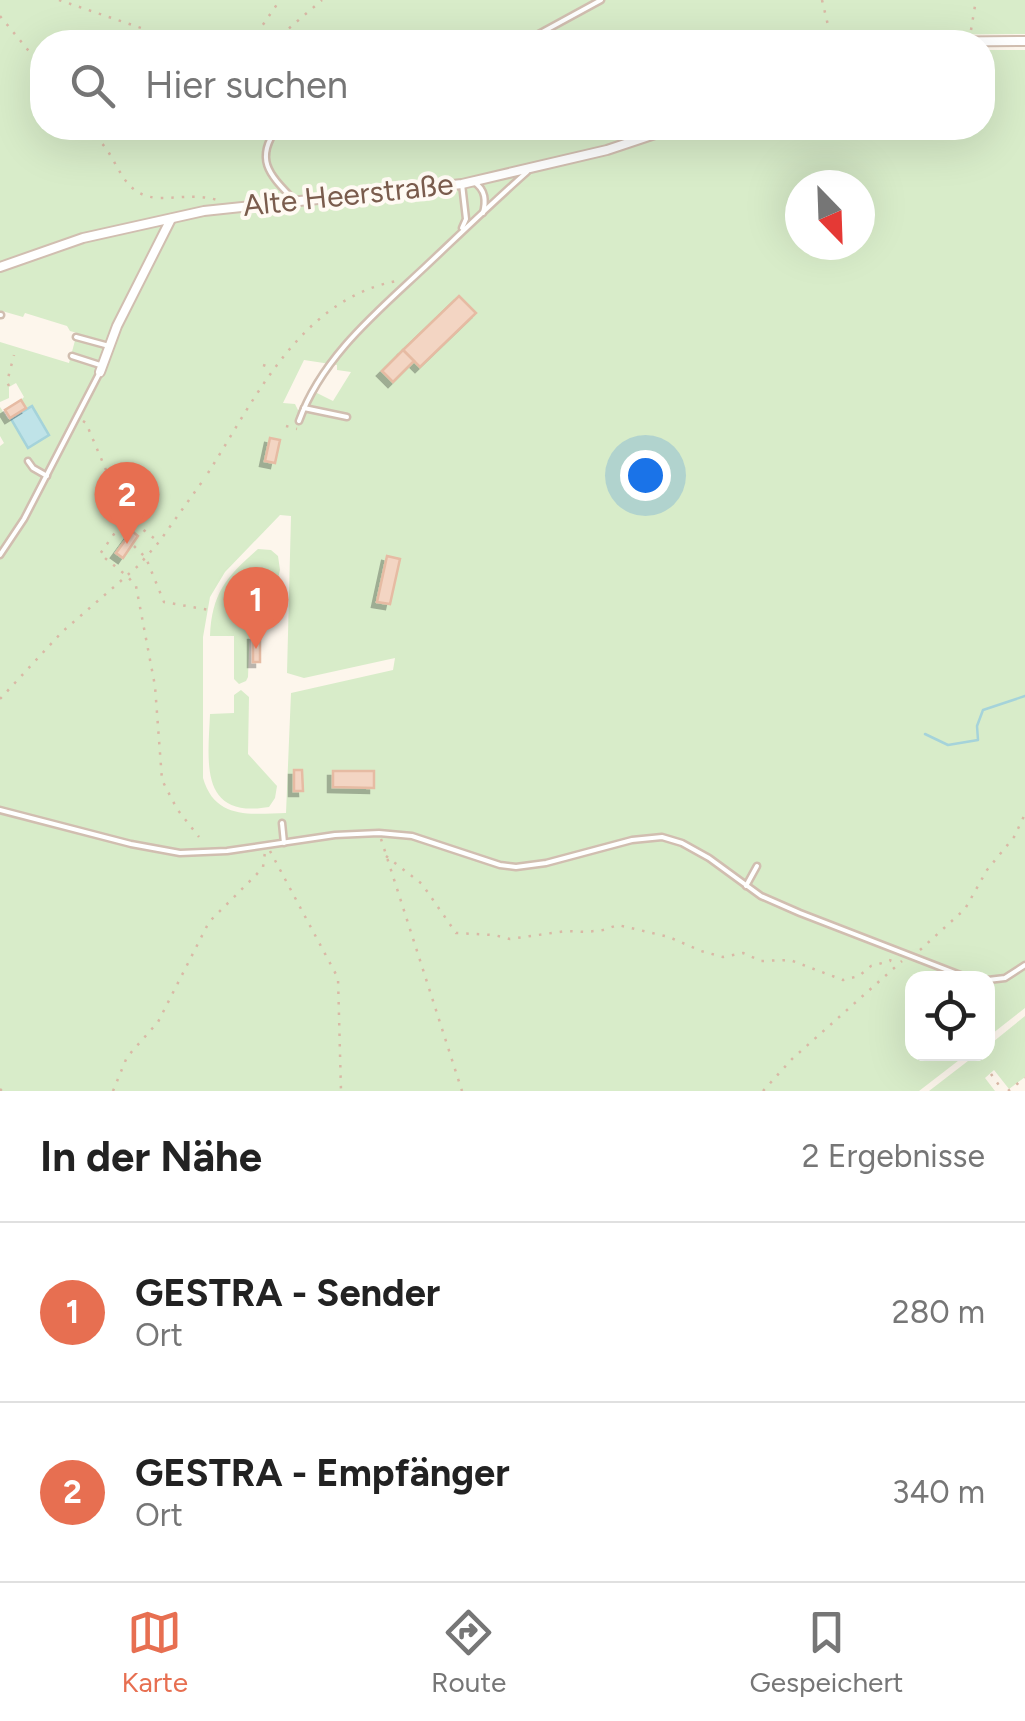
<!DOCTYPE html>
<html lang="de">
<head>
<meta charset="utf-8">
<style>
  body { margin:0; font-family:Figtree,sans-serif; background:#f6f6f6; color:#222 }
  .controls { position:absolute; right:30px; bottom:30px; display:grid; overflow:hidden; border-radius:20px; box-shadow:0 10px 40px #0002 }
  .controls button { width:90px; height:90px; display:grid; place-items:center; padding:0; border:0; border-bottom:2px solid #e0e0e0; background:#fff; color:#222; font:50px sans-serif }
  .compass { position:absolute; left:785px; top:170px; width:90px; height:90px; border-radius:50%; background:#fff; box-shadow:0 10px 40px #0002; rotate:157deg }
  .you { position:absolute; left:645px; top:475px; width:35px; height:35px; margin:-25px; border:8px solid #fff; border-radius:50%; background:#1a73e8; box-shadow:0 0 0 15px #1a73e833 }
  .badge { display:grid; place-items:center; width:65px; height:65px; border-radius:50%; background:#e76f51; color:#fff; font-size:32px; font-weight:700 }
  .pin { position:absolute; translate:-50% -82px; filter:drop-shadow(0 2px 5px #0008) }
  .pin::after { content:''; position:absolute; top:52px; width:35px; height:30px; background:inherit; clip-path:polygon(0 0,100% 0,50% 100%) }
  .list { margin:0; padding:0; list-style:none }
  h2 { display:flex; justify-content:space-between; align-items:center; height:130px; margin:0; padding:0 40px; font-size:42px }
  h2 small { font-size:32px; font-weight:400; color:#767676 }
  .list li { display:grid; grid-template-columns:65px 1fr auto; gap:30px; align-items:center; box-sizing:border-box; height:180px; padding:0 40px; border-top:2px solid #e0e0e0 }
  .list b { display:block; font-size:38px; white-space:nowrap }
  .list p { margin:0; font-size:32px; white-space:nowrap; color:#767676 }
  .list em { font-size:32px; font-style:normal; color:#767676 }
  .icon { flex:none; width:55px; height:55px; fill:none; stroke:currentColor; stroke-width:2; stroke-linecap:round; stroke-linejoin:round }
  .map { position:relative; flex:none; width:1025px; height:1091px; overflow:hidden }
  .search { position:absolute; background:#fff; box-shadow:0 10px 40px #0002; left:30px; right:30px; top:30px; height:110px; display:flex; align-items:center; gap:25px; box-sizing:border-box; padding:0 35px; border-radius:40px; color:#767676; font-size:38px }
  .sheet { height:490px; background:#fff }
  nav { display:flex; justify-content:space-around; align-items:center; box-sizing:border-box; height:140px; border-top:2px solid #e0e0e0; background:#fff; font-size:28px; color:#767676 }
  nav a { display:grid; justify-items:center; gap:5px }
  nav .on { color:#e76f51 }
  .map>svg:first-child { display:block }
  .green { fill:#d8ecc9; fill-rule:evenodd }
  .water { fill:#bfe3e8; stroke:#a5d3da; stroke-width:2.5 }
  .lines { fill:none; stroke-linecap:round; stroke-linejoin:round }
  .stream { stroke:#a5d3da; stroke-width:2.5 }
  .building { fill:#f3d5c3; stroke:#e6bba3; stroke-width:2.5; filter:url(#shadow) }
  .lane-casing { stroke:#d1beb0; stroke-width:9 }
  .street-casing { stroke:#d1beb0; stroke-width:12 }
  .path { stroke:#d9b8a5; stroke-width:2.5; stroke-dasharray:2.5 8; stroke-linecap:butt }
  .lane { stroke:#fff; stroke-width:4 }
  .street { stroke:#fff; stroke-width:8 }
  .labels { text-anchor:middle; stroke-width:8; stroke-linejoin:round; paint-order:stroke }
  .street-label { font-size:30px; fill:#7a5c4d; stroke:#fffaf3 }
</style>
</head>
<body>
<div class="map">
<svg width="1025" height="1091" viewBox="0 0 1025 1091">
  <defs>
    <filter id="shadow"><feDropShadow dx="-5" dy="5" stdDeviation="0" flood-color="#0004"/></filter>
  </defs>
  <rect width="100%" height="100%" fill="#fdf6ec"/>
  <g class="green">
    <path d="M0 0H1025V34L902 35 918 42H42V128H982L983 50H1025V1008L988 1037V978H912V1054H967L919 1091H0V446L4 443 0 436V407L8 419 26 408 21 400 24 397 16 383 9 387V398L0 402V342L69 363 77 333 70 331 67 326 25 313 23 317 2 311 0 320ZM800 185H860V245H800ZM304 360 337 365V370L351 372 333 401 313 391 303 411 298 410 295 404 283 403ZM280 515 291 516 287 673 304 678 395 658 393 670 291 693 286 813C251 814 215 820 203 778V637L210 597 225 572Z"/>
    <path d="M258 549 271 550 278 556 280 570 276 588 250 623 248 677 246 681 239 684 234 679V636H210C212 593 226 577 258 549Z"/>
    <path d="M241 690 249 697 248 754 277 786 275 798 269 807C199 819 208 762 210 714L234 713V695Z"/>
    <polygon points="1025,1016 1025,1077 1009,1089 994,1070 985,1078 995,1091 929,1091 977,1054 988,1054 988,1046"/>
  </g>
  <polygon class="water" points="32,406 49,435 28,448 11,419"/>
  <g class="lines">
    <polyline class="stream" points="925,734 948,745 978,740 977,726 983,710 1025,696"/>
  </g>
  <g class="building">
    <polygon points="459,296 476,313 420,367 403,350"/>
    <polygon points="403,350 414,361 393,382 382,371"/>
    <polygon points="21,400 26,408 10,418 5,410"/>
    <polygon points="270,438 280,440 275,463 265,461"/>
    <polygon points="132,531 138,536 123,558 116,553"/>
    <polygon points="387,556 400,559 390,604 377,602"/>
    <rect x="253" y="635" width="7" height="27"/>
    <polygon points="294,770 302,770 303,791 294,791"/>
    <polygon points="333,771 374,771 374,788 333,787"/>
  </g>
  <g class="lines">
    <defs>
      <g id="lane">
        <polyline points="524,42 601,0"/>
        <path d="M277 128C254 160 270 175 293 199"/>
        <path d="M474 182C486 190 486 201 483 213"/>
        <polyline points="462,184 466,219 462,228"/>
        <polyline points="0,315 1,315"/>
        <polyline points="76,337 109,346"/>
        <polyline points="72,356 100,365"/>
        <polyline points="304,408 347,417"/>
        <path d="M299 421C322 357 377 312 425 267 459 235 492 203 527 172"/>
        <polyline points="28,461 33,468 47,476"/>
        <polyline points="0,555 24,519 100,372"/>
        <polyline points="0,810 131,844 180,853 227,851 335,835 379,833 412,836 500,865 516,867 546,863 632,840 662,837 682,843 709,858 761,896 800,913 968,978"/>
        <polyline points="282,823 284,843"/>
        <polyline points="746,886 757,866"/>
        <polyline points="988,980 1005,978 1025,965"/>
      </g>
      <g id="street">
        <polyline points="902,42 1025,41"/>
        <polyline points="0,267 83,238 204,211 462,184 607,150 673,128"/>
        <polyline points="100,372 117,326 171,219"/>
      </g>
    </defs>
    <use href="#lane" class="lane-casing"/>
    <use href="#street" class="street-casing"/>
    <g class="path">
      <polyline points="59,0 144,29 166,42"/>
      <polyline points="822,0 832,42"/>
      <polyline points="0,16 42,67"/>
      <polyline points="971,30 976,0"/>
      <polyline points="251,42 280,0"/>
      <polyline points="273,42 322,0"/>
      <path d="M89 128C95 137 104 144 109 153 123 176 129 197 160 198 181 198 197 194 217 200"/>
      <polyline points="263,365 273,368"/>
      <polyline points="9,386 7,382 14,355"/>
      <polyline points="83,421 86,423 126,517 100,554 127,576 136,586 155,686 162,780 177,809 199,837"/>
      <polyline points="286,426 297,429"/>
      <path d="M208 473C257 396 302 296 402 280"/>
      <polyline points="127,517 159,542"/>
      <polyline points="134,546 146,558 164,602 209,610"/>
      <polyline points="0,699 62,632 138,566 159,542 204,479"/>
      <polyline points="381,839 462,1091"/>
      <polyline points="270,851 338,978 341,1091"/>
      <polyline points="386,856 422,884 456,933 494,935 510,939 566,931 586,932 603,930 618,925 669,937 701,951 723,957 743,953 761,961 790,960 843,980 859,976 871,966 890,961 892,955"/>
      <polyline points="920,950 965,909 987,870 1014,837 1025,814"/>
      <polyline points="991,1074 1003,1091"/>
      <polyline points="0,1089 2,1091"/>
      <polyline points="113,1091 127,1057 158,1022 209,922 256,875 263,867 265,852"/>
      <polyline points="763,1091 792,1059 902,961"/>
      <polyline points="1008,1091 1025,1078"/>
    </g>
    <use href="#lane" class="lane"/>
    <use href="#street" class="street"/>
  </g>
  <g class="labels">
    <g class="street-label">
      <text transform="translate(348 195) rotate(-6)" y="10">Alte Heerstraße</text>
    </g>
  </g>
</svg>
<div class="controls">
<button><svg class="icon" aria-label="locate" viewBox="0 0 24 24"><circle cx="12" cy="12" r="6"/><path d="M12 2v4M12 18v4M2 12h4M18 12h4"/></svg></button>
</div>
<svg class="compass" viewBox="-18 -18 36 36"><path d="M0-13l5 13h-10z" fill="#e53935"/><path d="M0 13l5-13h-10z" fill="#767676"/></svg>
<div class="you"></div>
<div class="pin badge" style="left:256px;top:649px">1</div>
<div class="pin badge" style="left:127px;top:544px">2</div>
<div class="search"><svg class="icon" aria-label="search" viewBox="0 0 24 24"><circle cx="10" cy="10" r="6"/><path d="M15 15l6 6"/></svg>Hier suchen</div>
</div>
<section class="sheet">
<h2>In der Nähe<small>2 Ergebnisse</small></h2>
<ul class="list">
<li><span class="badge">1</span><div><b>GESTRA - Sender</b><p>Ort</p></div><em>280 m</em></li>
<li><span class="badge">2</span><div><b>GESTRA - Empfänger</b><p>Ort</p></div><em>340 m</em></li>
</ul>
</section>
<nav>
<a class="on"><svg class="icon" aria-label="map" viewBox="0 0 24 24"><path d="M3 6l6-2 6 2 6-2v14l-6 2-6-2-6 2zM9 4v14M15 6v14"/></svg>Karte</a>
<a><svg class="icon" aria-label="directions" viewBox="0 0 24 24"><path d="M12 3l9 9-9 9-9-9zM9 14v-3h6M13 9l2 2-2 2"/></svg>Route</a>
<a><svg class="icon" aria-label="saved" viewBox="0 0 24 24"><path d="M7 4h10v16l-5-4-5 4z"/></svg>Gespeichert</a>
</nav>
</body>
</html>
